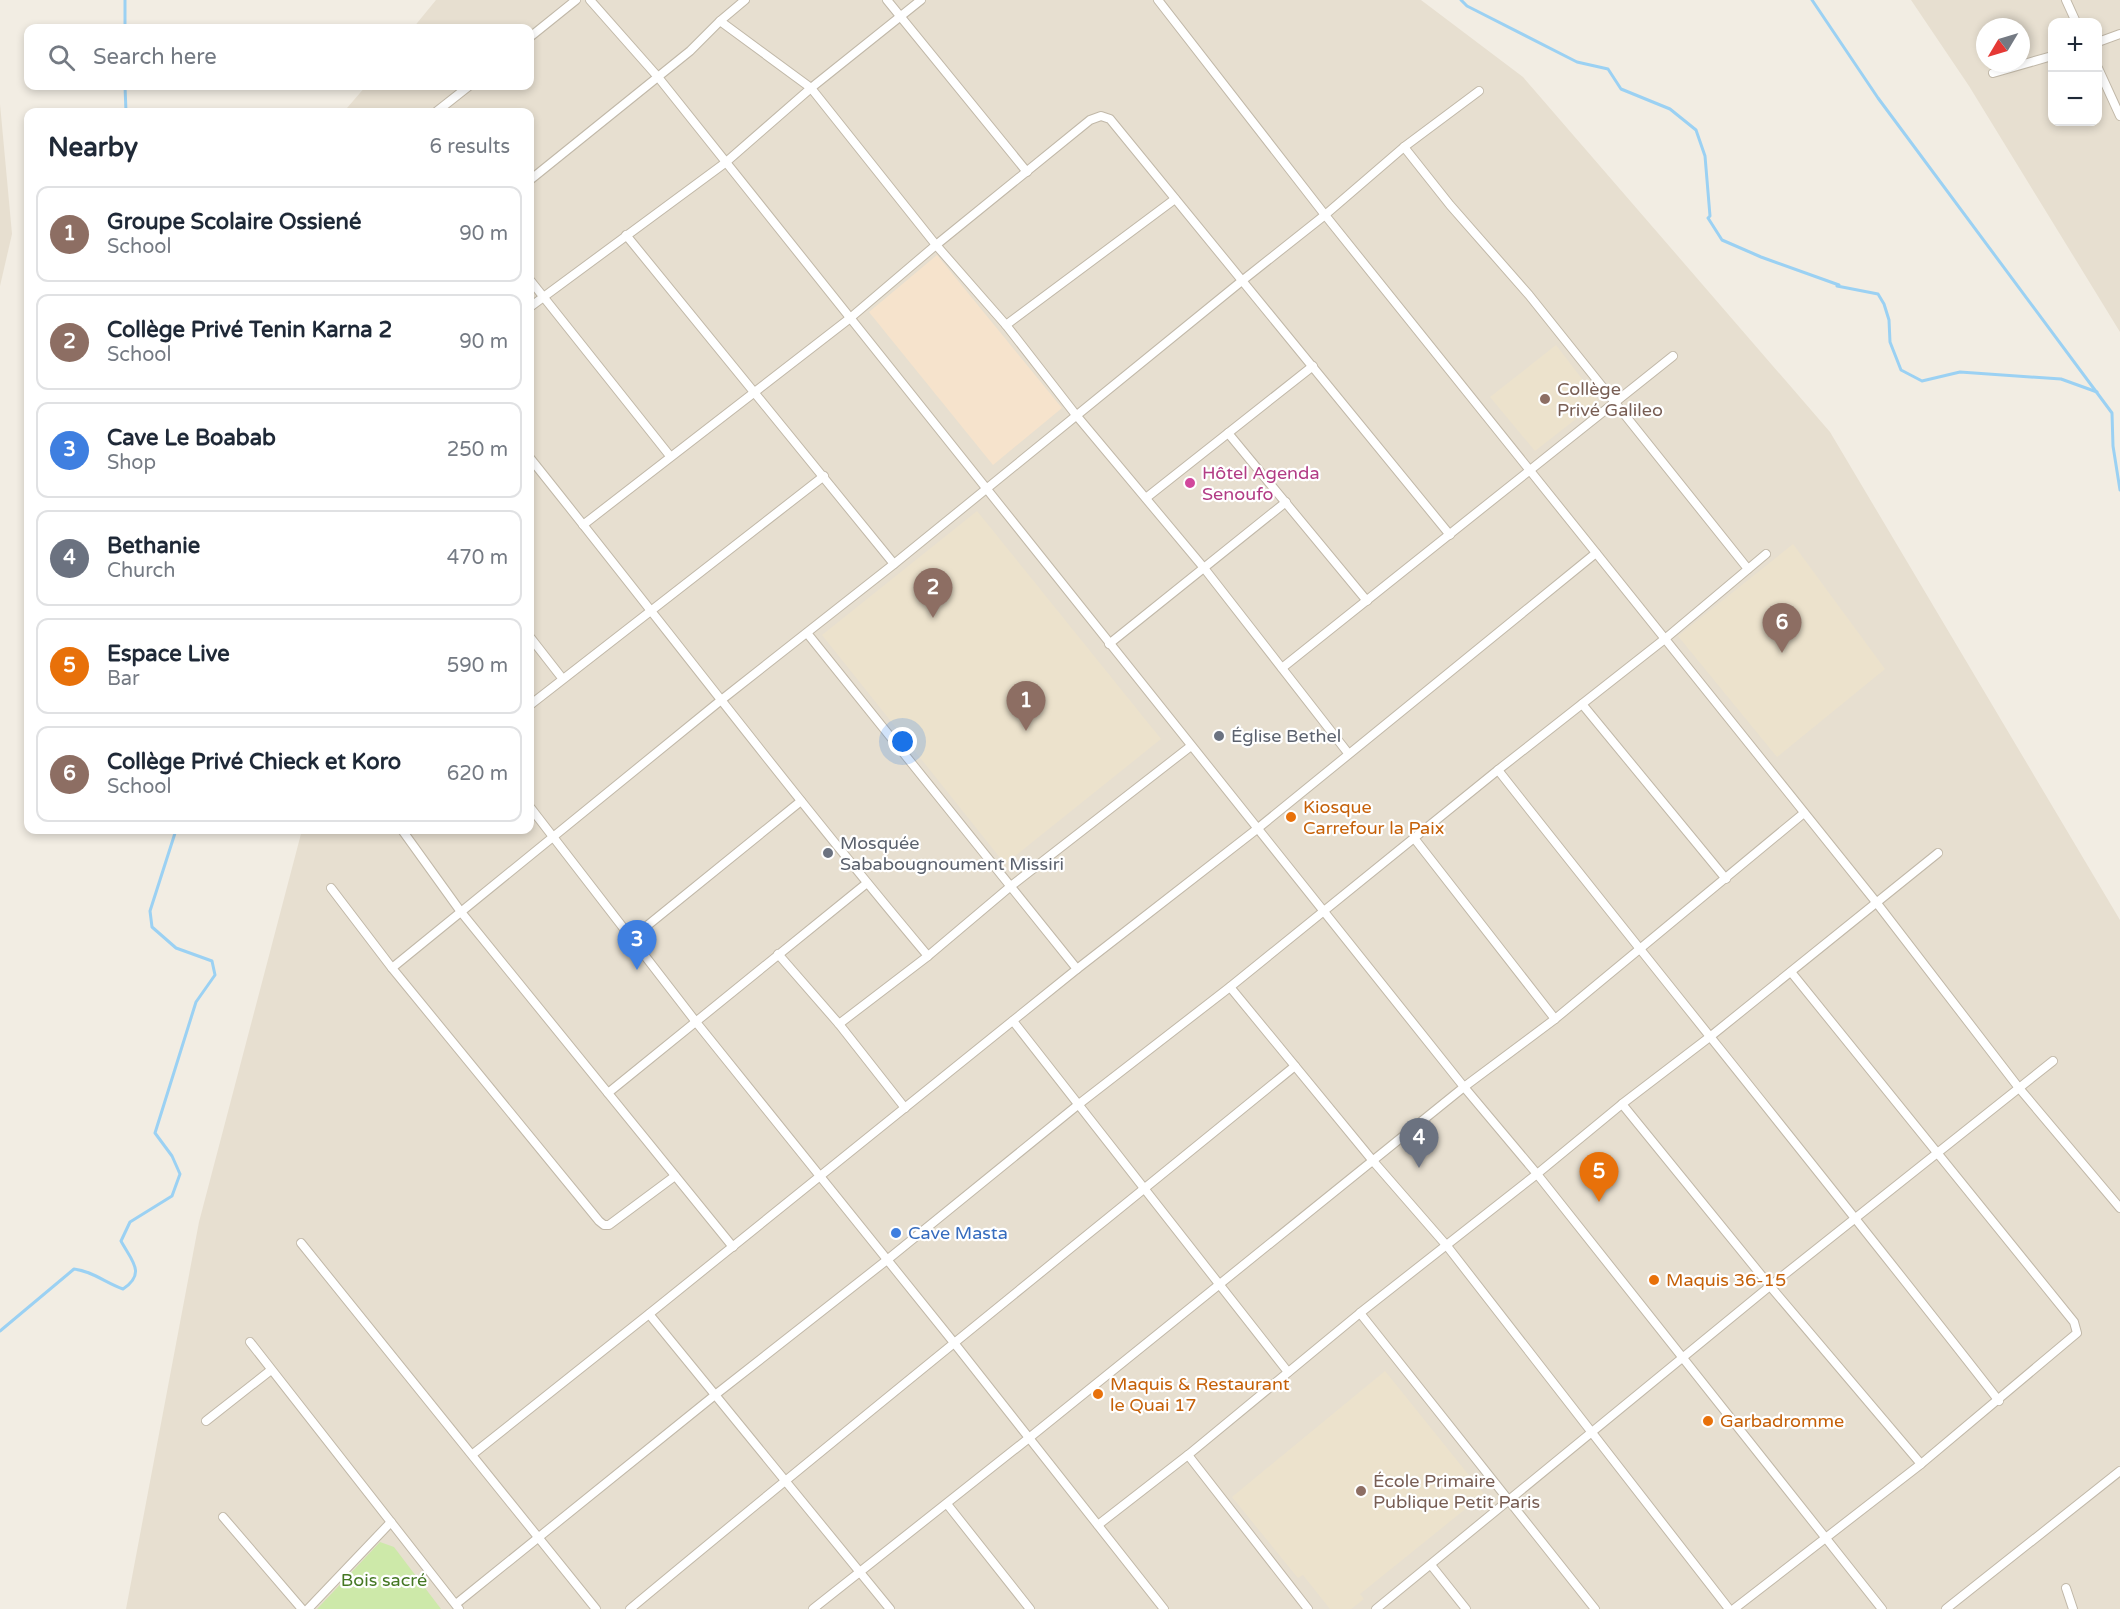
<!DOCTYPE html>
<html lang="en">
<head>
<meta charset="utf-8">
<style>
  body { margin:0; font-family:"Varela Round",sans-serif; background:#f6f6f7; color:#1f2937 }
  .controls { position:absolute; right:18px; top:18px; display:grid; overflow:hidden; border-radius:12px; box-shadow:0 3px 9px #0003 }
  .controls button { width:54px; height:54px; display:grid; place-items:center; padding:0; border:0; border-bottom:2px solid #e0e1e3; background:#fff; color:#1f2937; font:30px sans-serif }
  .compass { position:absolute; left:1976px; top:18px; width:54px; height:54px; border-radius:50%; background:#fff; box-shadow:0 3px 9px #0003; rotate:232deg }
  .you { position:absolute; left:903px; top:742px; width:21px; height:21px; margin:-15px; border:4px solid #fff; border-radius:50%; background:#1a73e8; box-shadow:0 0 0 9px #1a73e833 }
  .badge { display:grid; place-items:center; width:39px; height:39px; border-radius:50%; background:#ff2c0d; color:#fff; font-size:20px; font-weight:700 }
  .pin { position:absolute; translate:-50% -50px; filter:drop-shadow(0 2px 3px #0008) }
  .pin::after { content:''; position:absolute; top:32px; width:21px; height:18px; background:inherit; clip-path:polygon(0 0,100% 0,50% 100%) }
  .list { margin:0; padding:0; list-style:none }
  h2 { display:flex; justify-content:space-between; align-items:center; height:78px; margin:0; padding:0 24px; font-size:26px }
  h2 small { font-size:20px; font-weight:400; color:#747a83 }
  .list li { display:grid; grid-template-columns:39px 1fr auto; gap:18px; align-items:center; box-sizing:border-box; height:96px; margin:0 12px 12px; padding:0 12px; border:2px solid #e0e1e3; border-radius:12px }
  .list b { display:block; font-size:22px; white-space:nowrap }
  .list p { margin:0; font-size:20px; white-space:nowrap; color:#747a83 }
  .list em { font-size:20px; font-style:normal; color:#747a83 }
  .icon { flex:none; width:33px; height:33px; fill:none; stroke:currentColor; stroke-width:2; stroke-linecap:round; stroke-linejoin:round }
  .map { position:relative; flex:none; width:2120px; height:1609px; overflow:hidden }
  .search { position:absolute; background:#fff; box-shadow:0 3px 9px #0003; left:24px; top:24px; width:510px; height:66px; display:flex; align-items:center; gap:15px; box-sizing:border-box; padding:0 21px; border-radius:12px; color:#747a83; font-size:22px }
  .panel { position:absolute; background:#fff; box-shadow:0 3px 9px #0003; left:24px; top:108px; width:510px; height:726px; border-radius:12px }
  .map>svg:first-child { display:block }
  .residential { fill:#e7dfd0; fill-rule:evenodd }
  .commercial { fill:#f6e3cc }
  .education { fill:#ece2cc }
  .green { fill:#cde9a9 }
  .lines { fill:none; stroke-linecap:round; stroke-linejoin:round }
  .stream { stroke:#9bd1f3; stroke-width:3 }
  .street-casing { stroke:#c1b8a8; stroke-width:10 }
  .street { stroke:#fff; stroke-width:8 }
  .education-dot { fill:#8d6e63; stroke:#fff; stroke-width:2 }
  .hotel-dot { fill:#d1479c; stroke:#fff; stroke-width:2 }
  .worship-dot { fill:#6b7280; stroke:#fff; stroke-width:2 }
  .food-dot { fill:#e8710a; stroke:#fff; stroke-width:2 }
  .shop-dot { fill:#3f7fe0; stroke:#fff; stroke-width:2 }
  .labels { text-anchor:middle; stroke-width:4.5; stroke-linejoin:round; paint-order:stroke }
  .education-label { font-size:18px; fill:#785e54; stroke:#fff; text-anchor:start }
  .hotel-label { font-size:18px; fill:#b23c85; stroke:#fff; text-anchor:start }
  .worship-label { font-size:18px; fill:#5b616d; stroke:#fff; text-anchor:start }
  .food-label { font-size:18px; fill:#c56008; stroke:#fff; text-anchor:start }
  .shop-label { font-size:18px; fill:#366cbe; stroke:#fff; text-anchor:start }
  .park-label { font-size:18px; fill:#457824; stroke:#fff }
</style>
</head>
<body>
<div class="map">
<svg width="2120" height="1609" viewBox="0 0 2120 1609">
  <rect width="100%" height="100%" fill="#f2ede3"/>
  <g class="residential">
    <polygon points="436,0 1421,0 1523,77 1830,432 2120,920 2120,1609 126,1609 199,1222 302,830 530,830 530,112 347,112 347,108 366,86 530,86 530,28 413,28"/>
    <path d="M1911 0H2120V332L1969 86ZM2052 22H2098V122H2052ZM1985 27H2021V63H1985Z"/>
    <polygon points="0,104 12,234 0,286"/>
  </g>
  <polygon class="commercial" points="937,255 1062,408 993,465 869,312"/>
  <g class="education">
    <polygon points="1556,345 1599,401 1535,451 1490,397"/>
    <polygon points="977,511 1161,739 1005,864 822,635"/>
    <polygon points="1793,544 1885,669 1777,757 1678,636"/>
    <polygon points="1385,1371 1484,1494 1360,1594 1364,1599 1351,1609 1330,1609 1303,1575 1298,1578 1232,1497"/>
  </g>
  <polygon class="green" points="380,1542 394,1547 441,1609 317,1609"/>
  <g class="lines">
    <g class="stream">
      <polyline points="125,0 125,28"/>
      <polyline points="1461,0 1467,6 1577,62 1608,69 1621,89 1670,109 1696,130 1705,156 1710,216 1708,218 1722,240 1761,257 1839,285 1837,286 1878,294 1884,304 1889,320 1890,342 1901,370 1922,381 1960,372 2061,379 2097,392"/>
      <polyline points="1812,0 1878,98 2112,413 2113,446 2120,490"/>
      <polyline points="125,86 126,112"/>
      <path d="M0 1331 74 1269C92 1271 106 1283 123 1289 147 1273 131 1260 121 1241L130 1222 172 1196 180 1174 172 1156 155 1133 196 1002 215 975 212 961 176 948 152 927 150 911 176 830"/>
    </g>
    <defs>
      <g id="street">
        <polyline points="590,0 658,77 1464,1087 1537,1174 1882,1609"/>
        <polyline points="887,0 1027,172"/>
        <polyline points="1158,0 1325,215 1876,902 2019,1088 2120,1208"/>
        <polyline points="2066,0 2076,22"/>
        <polyline points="720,21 811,88 936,245 1006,325 1076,415 1204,568 1348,753"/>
        <polyline points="530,37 576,0"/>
        <polyline points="2098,42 2120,34"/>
        <polyline points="2098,68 2120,116"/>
        <polyline points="1993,73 2052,56"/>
        <polyline points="436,112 469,86"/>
        <polyline points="1404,147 1450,205 1529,295 1748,569"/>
        <polyline points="530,180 690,51 720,21 745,0"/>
        <polyline points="626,235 894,564"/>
        <polyline points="530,280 670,456"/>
        <polyline points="530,307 725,163 811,88 921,0"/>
        <polyline points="1006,325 1175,199"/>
        <polyline points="1228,433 1367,601"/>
        <path d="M530 458C663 624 791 793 928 956"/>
        <polyline points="1146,498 1313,366"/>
        <polyline points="583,525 849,319 936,245 1090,120 1101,116 1110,119 1450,535"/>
        <polyline points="807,633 1077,969"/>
        <polyline points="530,637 562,678"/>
        <polyline points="1109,644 1286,502"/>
        <polyline points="1282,668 1673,356"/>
        <polyline points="1582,704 1726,879"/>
        <polyline points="530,705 824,476"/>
        <path d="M1498 770C1664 981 1834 1189 1999 1401"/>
        <polyline points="530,807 696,1022 955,1344 1164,1609"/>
        <polyline points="402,830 461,912 733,1247"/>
        <polyline points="1414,838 1555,1019"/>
        <polyline points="331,888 392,968 599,1221 604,1225 609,1225 675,1176"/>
        <polyline points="632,938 801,801"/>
        <polyline points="778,954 839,1024 905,1108"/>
        <polyline points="392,968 720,701 894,564 1243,280 1325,215 1404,147 1479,91"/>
        <polyline points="1230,987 1373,1161 1447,1246 1729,1609"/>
        <polyline points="1013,1021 1288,1372"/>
        <polyline points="839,1024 928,956 1011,886 1191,746"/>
        <polyline points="608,1093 867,883"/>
        <polyline points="1622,1104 1770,1286 1921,1464"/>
        <polyline points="301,1243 596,1609"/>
        <polyline points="1360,1313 1595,1609"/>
        <polyline points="649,1314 890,1609"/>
        <polyline points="250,1342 459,1609"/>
        <polyline points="206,1421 271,1370"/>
        <polyline points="473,1454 649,1314 1077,969 1257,829 1596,553"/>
        <polyline points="1188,1455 1308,1609"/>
        <polyline points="947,1504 1030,1609"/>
        <polyline points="223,1517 302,1609"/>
        <polyline points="1098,1525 1188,1455 1360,1313 1537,1174 1622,1104 1711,1036 1938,853"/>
        <polyline points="1431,1565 1466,1609"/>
        <polyline points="2066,1588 2073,1609"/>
        <polyline points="456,1604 715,1395 887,1260 1079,1104 1230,987 1498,770 1666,638 1766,554"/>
        <polyline points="308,1609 391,1522"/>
        <path d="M630 1609C850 1426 1073 1247 1295 1066"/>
        <polyline points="813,1609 1029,1438 1464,1087 1555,1019 1804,813"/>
        <polyline points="1376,1609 1770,1286 2053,1061"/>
        <polyline points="1734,1609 1921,1464 2077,1333 2074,1322 1791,972"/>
        <polyline points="1946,1609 2120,1471"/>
      </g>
    </defs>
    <use href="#street" class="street-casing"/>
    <use href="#street" class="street"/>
  </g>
  <g class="education-dot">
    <circle cx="1545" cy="399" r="6"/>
    <circle cx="1361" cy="1491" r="6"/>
  </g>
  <circle class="hotel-dot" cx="1190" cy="483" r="6"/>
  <g class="worship-dot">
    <circle cx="1219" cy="736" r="6"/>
    <circle cx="828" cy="853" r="6"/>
  </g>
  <g class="food-dot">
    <circle cx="1291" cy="817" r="6"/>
    <circle cx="1654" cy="1280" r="6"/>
    <circle cx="1098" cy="1394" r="6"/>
    <circle cx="1708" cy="1421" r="6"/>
  </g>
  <circle class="shop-dot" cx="896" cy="1233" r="6"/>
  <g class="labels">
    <g class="education-label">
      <text x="1557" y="395">Collège<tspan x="1557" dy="21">Privé Galileo</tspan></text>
      <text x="1373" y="1487">École Primaire<tspan x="1373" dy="21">Publique Petit Paris</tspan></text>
    </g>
    <g class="hotel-label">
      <text x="1202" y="479">Hôtel Agenda<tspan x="1202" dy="21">Senoufo</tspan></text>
    </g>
    <g class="worship-label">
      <text x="1231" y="742">Église Bethel</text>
      <text x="840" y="849">Mosquée<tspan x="840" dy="21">Sababougnoument Missiri</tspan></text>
    </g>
    <g class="food-label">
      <text x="1303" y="813">Kiosque<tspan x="1303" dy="21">Carrefour la Paix</tspan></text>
      <text x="1666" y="1286">Maquis 36-15</text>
      <text x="1110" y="1390">Maquis &amp; Restaurant<tspan x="1110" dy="21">le Quai 17</tspan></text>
      <text x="1720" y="1427">Garbadromme</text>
    </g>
    <g class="shop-label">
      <text x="908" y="1239">Cave Masta</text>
    </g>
    <g class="park-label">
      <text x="384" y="1586">Bois sacré</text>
    </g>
  </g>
</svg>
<div class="controls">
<button>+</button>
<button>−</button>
</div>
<svg class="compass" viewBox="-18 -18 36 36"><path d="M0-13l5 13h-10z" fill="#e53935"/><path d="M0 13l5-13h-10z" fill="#747a83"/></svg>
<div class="you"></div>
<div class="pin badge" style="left:1026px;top:731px;background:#8d6e63">1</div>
<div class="pin badge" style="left:933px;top:618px;background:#8d6e63">2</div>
<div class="pin badge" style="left:637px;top:970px;background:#3f7fe0">3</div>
<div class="pin badge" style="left:1419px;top:1168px;background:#6b7280">4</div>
<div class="pin badge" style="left:1599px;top:1202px;background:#e8710a">5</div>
<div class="pin badge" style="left:1782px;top:653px;background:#8d6e63">6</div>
<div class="search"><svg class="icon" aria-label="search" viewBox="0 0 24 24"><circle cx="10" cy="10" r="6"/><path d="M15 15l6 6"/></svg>Search here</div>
<section class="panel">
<h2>Nearby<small>6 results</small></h2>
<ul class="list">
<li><span class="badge" style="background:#8d6e63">1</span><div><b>Groupe Scolaire Ossiené</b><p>School</p></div><em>90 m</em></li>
<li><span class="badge" style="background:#8d6e63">2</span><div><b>Collège Privé Tenin Karna 2</b><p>School</p></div><em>90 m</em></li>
<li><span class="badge" style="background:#3f7fe0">3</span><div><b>Cave Le Boabab</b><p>Shop</p></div><em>250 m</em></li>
<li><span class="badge" style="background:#6b7280">4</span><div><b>Bethanie</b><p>Church</p></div><em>470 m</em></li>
<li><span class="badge" style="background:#e8710a">5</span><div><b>Espace Live</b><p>Bar</p></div><em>590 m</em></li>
<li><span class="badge" style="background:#8d6e63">6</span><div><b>Collège Privé Chieck et Koro</b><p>School</p></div><em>620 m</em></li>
</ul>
</section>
</div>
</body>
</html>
